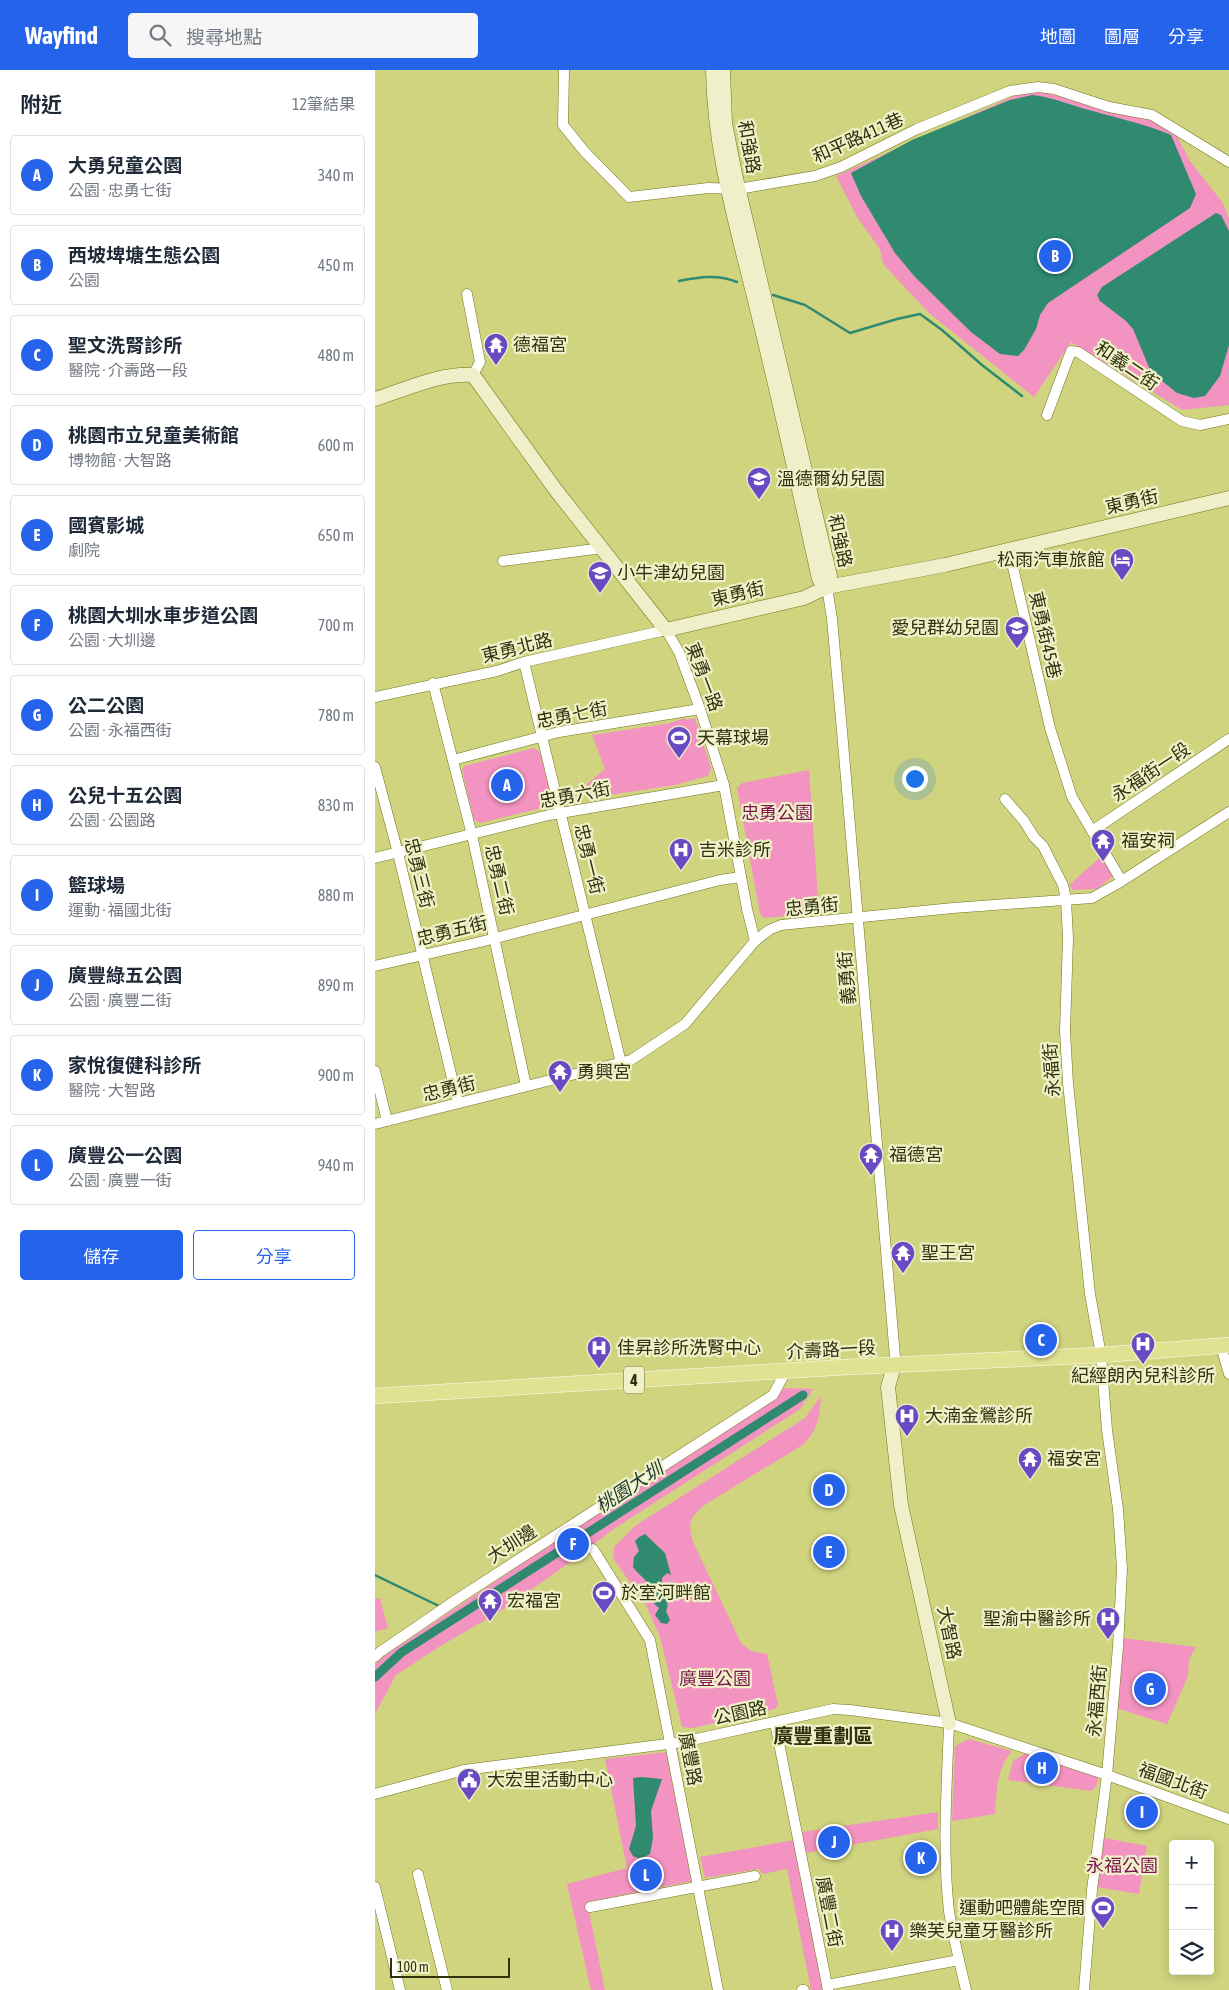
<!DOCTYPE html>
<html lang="zh-TW">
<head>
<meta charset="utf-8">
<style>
  body { margin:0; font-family:"Asap Condensed","Noto Sans TC",sans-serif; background:#f6f6f7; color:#1f2937 }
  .controls { position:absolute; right:15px; bottom:15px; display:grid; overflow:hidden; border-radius:5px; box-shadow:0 2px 12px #0003 }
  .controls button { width:45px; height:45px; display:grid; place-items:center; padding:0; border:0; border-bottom:1px solid #e0e1e3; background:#fff; color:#1f2937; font:25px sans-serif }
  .scale { position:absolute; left:15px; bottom:12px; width:120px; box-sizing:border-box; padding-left:5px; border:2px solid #30310d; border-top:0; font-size:14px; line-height:18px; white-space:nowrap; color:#30310d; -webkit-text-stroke:4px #eff2c8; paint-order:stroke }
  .you { position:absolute; left:539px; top:708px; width:18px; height:18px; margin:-12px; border:4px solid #fff; border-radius:50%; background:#1a73e8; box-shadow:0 0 0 8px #1a73e833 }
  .badge { display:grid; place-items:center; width:32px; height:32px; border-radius:50%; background:#2563eb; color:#fff; font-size:16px; font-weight:700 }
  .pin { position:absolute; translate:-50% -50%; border:2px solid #fff; box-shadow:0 1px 5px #0006 }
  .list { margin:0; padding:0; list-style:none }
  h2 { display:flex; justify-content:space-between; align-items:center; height:65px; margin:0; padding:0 20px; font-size:21px }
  h2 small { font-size:16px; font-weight:400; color:#747a83 }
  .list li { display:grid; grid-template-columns:32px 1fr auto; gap:15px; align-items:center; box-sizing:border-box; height:80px; margin:0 10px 10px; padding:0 10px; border:1px solid #e0e1e3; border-radius:5px }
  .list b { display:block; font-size:19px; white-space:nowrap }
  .list p { margin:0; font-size:16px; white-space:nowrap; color:#747a83 }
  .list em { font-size:16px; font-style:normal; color:#747a83 }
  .actions { display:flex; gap:10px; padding:15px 20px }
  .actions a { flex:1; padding:11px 0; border:1px solid #2563eb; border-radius:5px; text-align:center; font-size:18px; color:#2563eb }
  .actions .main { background:#2563eb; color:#fff }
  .icon { flex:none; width:28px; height:28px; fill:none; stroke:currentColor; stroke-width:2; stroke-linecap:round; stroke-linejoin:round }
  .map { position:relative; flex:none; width:854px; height:1920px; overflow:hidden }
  header { display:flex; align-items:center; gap:30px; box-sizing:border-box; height:70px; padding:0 25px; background:#2563eb; color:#fff }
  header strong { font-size:24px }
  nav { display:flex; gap:28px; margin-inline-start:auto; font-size:18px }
  .search { width:350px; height:45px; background:#f6f6f7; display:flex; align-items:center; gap:12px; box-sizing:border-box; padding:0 18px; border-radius:5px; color:#747a83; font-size:19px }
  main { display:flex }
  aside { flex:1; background:#fff }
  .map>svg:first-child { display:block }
  .green { fill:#f393c1 }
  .water { fill:#2f8a70 }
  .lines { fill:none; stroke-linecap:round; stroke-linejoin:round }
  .stream { stroke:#2f8a70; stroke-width:2.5 }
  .canal { stroke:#2f8a70; stroke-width:9 }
  .street-casing { stroke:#73741a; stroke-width:11 }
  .secondary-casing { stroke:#73741a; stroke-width:15 }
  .primary-casing { stroke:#fff; stroke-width:16 }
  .street { stroke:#fff; stroke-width:10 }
  .secondary { stroke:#eff0c9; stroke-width:14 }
  .primary { stroke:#e0e292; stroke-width:15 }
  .labels { text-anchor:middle; stroke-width:4.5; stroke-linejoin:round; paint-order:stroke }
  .shield { fill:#eff2c8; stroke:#696b45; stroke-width:1 }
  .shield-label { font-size:16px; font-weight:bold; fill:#30310d }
  .street-label { font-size:18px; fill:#30310d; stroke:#eff2c8 }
  .poi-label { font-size:18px; fill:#30310d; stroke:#eff2c8; text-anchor:start }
  .park-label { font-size:18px; fill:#7e1452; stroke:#eff2c8 }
  .water-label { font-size:19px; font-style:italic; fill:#1f3a31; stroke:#eff2c8 }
  .quarter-label { font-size:20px; font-weight:bold; fill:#30310d; stroke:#eff2c8 }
</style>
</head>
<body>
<header>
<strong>Wayfind</strong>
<div class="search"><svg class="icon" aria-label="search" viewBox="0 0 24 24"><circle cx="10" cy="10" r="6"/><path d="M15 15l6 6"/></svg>搜尋地點</div>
<nav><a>地圖</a><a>圖層</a><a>分享</a></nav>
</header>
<main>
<aside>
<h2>附近<small>12筆結果</small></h2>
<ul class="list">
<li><span class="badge">A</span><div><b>大勇兒童公園</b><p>公園 · 忠勇七街</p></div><em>340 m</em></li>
<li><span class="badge">B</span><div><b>西坡埤塘生態公園</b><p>公園</p></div><em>450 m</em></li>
<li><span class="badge">C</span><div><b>聖文洗腎診所</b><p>醫院 · 介壽路一段</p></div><em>480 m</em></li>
<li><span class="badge">D</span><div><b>桃園市立兒童美術館</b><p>博物館 · 大智路</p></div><em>600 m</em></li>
<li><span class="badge">E</span><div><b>國賓影城</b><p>劇院</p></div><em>650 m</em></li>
<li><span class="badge">F</span><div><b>桃園大圳水車步道公園</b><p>公園 · 大圳邊</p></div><em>700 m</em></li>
<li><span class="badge">G</span><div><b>公二公園</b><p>公園 · 永福西街</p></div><em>780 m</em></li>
<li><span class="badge">H</span><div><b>公兒十五公園</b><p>公園 · 公園路</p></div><em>830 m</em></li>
<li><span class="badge">I</span><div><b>籃球場</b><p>運動 · 福國北街</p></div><em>880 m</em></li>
<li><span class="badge">J</span><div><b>廣豐綠五公園</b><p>公園 · 廣豐二街</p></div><em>890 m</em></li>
<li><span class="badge">K</span><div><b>家悅復健科診所</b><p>醫院 · 大智路</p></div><em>900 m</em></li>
<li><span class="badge">L</span><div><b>廣豐公一公園</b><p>公園 · 廣豐一街</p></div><em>940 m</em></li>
</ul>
<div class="actions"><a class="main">儲存</a><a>分享</a></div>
</aside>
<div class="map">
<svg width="854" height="1920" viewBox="0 0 854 1920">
  <rect width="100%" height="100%" fill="#d0d47f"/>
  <g class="green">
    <polygon points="667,22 773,48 802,66 815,91 847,132 854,148 854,335 807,340 696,272 659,327 554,243 508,194 505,179 482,147 461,106 646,23"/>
    <polygon points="310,648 311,650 320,648 336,698 333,706 300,715 215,728 212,714 230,699 217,665 295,653"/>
    <polygon points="159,678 165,682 177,731 171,737 105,753 99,750 87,700 89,696"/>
    <polygon points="434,700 444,843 389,848 385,844 362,718 367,713"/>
    <polygon points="729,784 741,804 722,819 698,820 694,815"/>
    <polygon points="410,1318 438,1319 425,1339 240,1458 200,1489 121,1544 67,1575 21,1605 0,1644 0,1595 6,1588"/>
    <path d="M446 1326C444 1347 444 1358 429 1374L331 1434C314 1447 312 1454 319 1474L366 1573 376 1581 392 1584 403 1635 400 1639 318 1658 307 1657 285 1567 271 1535 238 1488 239 1477 260 1456 430 1348Z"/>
    <polygon points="5,1528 13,1558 0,1562 0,1529"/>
    <polygon points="747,1568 821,1577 814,1589 813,1606 792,1654 741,1638"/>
    <path d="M594 1669 637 1681C621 1700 622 1720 620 1744L577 1751 580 1676Z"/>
    <polygon points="291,1682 317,1811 212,1832 230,1920 216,1920 192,1814 252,1798 230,1689"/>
    <polygon points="650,1683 724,1706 722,1715 717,1721 633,1710 638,1691"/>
    <polygon points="755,1726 782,1735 778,1752 766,1749 764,1758 753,1756"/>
    <polygon points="563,1742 563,1759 431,1783 427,1762"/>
    <polygon points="729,1768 772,1776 764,1824 721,1817"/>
    <polygon points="419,1770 448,1920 436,1920 412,1799 388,1804 384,1799 330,1808 325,1787"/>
  </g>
  <g class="water">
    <path d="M657 25C678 27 697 36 718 41 745 49 771 54 796 65L821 124 815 138 673 233 665 245 661 259 649 280 643 286 625 284 596 262 540 207 520 183 486 126 476 103 537 70 635 30Z"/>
    <polygon points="841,143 846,145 854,161 854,275 845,306 830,326 819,328 802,323 776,302 758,259 751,251 725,231 722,225 727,217"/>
    <path d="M270 1464 290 1483 296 1505 292 1503 287 1508V1514L294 1522C289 1527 295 1534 291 1541L295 1550 292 1554 286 1553 280 1545 284 1538C272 1529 278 1520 271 1511 267 1506 261 1502 258 1497L259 1487 264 1481 260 1471 264 1467Z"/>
    <polygon points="267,1707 287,1709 276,1741 278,1768 275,1784 265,1789 258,1786 254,1779 261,1756 258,1708"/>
  </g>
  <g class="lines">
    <g class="stream">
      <path d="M304 211C324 207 343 204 362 212"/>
      <polyline points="398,225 430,235 475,263 522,249 545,244 567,260 607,295 647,326"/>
      <polyline points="0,1505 66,1537"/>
      <polyline points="80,1544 84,1546"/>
    </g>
    <polyline class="canal" points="0,1607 27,1582 428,1325"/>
    <defs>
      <g id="street">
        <polyline points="189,0 188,55 209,81 254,127 333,118 363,119 440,106 466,97 542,59 635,21 663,17 679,19 734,37 777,45 854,92"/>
        <polyline points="92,224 105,292 98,305"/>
        <polyline points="672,345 696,281 703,282 807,351 825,355 854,349"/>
        <polyline points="634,480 675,658 697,727 746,810"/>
        <polyline points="128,491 227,478"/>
        <polyline points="452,517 457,549 467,661 520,1287 519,1296"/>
        <polyline points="149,592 246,993"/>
        <polyline points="58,613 97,765 151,1016"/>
        <polyline points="0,627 122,601 149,592 291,560 304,582 325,639 349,715 372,839 380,871"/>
        <polyline points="78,690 184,662 325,639"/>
        <polyline points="0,697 23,783 83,1033"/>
        <polyline points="630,729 649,751 659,767 668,776 688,815 691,830 693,868 690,961 693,1013 715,1224 726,1285 732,1360 743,1439 747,1499 743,1577 732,1705 717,1820 709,1920"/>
        <polyline points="717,761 854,669"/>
        <polyline points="0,788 174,745 349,715"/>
        <polyline points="0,896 105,872 345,810 366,807"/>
        <polyline points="0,1001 12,1051"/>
        <polyline points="0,1054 256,990 310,954 380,871 394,860 406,855 578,838 717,828 742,814 854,742"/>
        <polyline points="846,1276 854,1304"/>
        <polyline points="218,1479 275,1570 343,1920"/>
        <polyline points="0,1587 5,1582 84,1528 398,1325 411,1301"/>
        <polyline points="400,1653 453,1920"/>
        <path d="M574 1653C572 1716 567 1779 574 1841 578 1867 585 1894 591 1920"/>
        <polyline points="0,1724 89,1700 308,1672 458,1639 475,1640 574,1653 732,1705 854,1749"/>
        <polyline points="43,1804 72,1920"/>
        <polyline points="0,1817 25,1920"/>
        <polyline points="215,1837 380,1806"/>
        <polyline points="452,1915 584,1890"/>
        <polyline points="427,1920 429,1920"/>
      </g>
      <g id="secondary">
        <path d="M338 0C339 82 363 160 382 239 404 328 424 419 444 509L452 517"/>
        <polyline points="348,0 350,53 360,104 455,506 452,517"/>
        <path d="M0 329C32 319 64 303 98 305L180 419 291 560 429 528 452 517 570 495 854 428"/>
        <polyline points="519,1296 513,1317 526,1435 574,1653"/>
      </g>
      <polyline id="primary" points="0,1326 472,1297 726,1285 854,1275"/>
    </defs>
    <use href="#street" class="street-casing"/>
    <use href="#secondary" class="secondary-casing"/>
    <use href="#primary" class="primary-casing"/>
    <use href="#street" class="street"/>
    <use href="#secondary" class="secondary"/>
    <use href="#primary" class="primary"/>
  </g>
  <defs>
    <symbol id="temple-pin" viewBox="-11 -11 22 30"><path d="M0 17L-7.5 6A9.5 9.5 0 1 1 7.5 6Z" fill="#694ac3" stroke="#eff2c8"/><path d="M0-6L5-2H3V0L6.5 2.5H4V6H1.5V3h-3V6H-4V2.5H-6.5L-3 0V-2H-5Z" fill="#fff"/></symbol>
    <symbol id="school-pin" viewBox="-11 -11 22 30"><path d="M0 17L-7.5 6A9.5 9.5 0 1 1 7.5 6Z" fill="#694ac3" stroke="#eff2c8"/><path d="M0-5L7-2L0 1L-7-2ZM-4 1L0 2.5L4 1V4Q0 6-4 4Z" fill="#fff"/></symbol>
    <symbol id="hotel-pin" viewBox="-11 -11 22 30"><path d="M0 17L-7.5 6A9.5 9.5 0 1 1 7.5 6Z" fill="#694ac3" stroke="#eff2c8"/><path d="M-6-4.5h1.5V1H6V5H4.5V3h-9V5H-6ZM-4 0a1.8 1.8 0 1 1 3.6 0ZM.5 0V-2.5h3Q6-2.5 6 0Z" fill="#fff"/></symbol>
    <symbol id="stadium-pin" viewBox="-11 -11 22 30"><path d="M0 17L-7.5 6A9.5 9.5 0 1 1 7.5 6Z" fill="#694ac3" stroke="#eff2c8"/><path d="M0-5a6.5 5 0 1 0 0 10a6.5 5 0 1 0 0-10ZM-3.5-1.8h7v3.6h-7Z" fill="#fff"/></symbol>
    <symbol id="hospital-pin" viewBox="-11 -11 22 30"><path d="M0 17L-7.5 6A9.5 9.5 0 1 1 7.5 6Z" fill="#694ac3" stroke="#eff2c8"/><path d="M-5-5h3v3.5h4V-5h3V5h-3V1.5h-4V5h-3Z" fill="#fff"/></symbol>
    <symbol id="civic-pin" viewBox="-11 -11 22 30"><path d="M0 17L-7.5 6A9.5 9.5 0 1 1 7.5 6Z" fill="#694ac3" stroke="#eff2c8"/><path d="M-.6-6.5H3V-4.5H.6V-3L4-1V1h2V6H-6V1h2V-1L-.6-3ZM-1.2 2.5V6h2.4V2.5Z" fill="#fff"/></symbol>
  </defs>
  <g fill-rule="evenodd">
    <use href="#temple-pin" x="107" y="261" width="28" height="38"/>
    <use href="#school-pin" x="370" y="395" width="28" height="38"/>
    <use href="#hotel-pin" x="733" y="476" width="28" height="38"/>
    <use href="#school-pin" x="211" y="489" width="28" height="38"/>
    <use href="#school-pin" x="628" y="544" width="28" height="38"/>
    <use href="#stadium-pin" x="290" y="654" width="28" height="38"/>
    <use href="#temple-pin" x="714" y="757" width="28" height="38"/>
    <use href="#hospital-pin" x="292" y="766" width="28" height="38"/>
    <use href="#temple-pin" x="171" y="988" width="28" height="38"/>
    <use href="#temple-pin" x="482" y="1071" width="28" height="38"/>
    <use href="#temple-pin" x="514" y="1169" width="28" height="38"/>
    <use href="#hospital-pin" x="754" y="1260" width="28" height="38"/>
    <use href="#hospital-pin" x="210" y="1264" width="28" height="38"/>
    <use href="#hospital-pin" x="518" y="1332" width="28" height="38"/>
    <use href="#temple-pin" x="641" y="1375" width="28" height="38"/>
    <use href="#stadium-pin" x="215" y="1509" width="28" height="38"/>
    <use href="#temple-pin" x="101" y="1517" width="28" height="38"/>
    <use href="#hospital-pin" x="719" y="1535" width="28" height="38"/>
    <use href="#civic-pin" x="80" y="1696" width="28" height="38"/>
    <use href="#stadium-pin" x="714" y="1824" width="28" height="38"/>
    <use href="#hospital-pin" x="503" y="1847" width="28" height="38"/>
  </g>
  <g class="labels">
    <rect class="shield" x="249" y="1296.5" width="20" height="27" rx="4"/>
    <g class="shield-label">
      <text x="259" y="1316">4</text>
    </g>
    <g class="street-label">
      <text transform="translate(483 68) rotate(-24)" y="6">和平路411巷</text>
      <text transform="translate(374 77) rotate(80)" y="6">和強路</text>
      <text transform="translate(752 296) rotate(34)" y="6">和義二街</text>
      <text transform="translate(757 432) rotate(-13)" y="6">東勇街</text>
      <text transform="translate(465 471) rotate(78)" y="6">和強路</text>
      <text transform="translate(363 524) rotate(-13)" y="6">東勇街</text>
      <text transform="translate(670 565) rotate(77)" y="6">東勇街45巷</text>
      <text transform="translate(142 578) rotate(-14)" y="6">東勇北路</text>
      <text transform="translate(329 607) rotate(69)" y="6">東勇一路</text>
      <text transform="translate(197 645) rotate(-11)" y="6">忠勇七街</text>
      <text transform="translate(776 702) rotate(-34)" y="6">永福街一段</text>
      <text transform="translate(200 725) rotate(-11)" y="6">忠勇六街</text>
      <text transform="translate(214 789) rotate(76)" y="6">忠勇一街</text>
      <text transform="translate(44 803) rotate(76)" y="6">忠勇三街</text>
      <text transform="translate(124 810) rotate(77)" y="6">忠勇二街</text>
      <text transform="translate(437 837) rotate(-6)" y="6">忠勇街</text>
      <text transform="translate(77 861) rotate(-14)" y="6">忠勇五街</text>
      <text transform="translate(472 908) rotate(-95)" y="6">義勇街</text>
      <text transform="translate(677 1000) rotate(-94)" y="6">永福街</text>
      <text transform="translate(74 1019) rotate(-14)" y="6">忠勇街</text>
      <text transform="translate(456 1280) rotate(-3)" y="6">介壽路一段</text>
      <text transform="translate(137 1474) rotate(-33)" y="6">大圳邊</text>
      <text transform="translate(574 1563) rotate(78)" y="6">大智路</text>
      <text transform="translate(722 1631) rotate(-85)" y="6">永福西街</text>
      <text transform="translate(365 1643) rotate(-12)" y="6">公園路</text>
      <text transform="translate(315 1689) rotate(79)" y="6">廣豐路</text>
      <text transform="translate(798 1711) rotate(20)" y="6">福國北街</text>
      <text transform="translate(454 1842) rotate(79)" y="6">廣豐二街</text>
    </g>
    <g class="poi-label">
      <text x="138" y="281">德福宮</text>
      <text x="402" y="415">溫德爾幼兒園</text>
      <text x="730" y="496" text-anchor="end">松雨汽車旅館</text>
      <text x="242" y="509">小牛津幼兒園</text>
      <text x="624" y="564" text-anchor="end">愛兒群幼兒園</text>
      <text x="322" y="674">天幕球場</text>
      <text x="746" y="777">福安祠</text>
      <text x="324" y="786">吉米診所</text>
      <text x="202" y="1008">勇興宮</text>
      <text x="514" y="1091">福德宮</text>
      <text x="546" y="1189">聖王宮</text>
      <text x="242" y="1284">佳昇診所洗腎中心</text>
      <text x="768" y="1312" text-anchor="middle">紀經朗內兒科診所</text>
      <text x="550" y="1352">大湳金鶯診所</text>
      <text x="672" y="1395">福安宮</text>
      <text x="246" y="1529">於室河畔館</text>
      <text x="132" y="1537">宏福宮</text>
      <text x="716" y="1555" text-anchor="end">聖渝中醫診所</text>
      <text x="112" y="1716">大宏里活動中心</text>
      <text x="710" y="1844" text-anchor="end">運動吧體能空間</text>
      <text x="534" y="1867">樂芙兒童牙醫診所</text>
    </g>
    <g class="park-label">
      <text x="402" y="749">忠勇公園</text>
      <text x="340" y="1615">廣豐公園</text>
      <text x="747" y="1802">永福公園</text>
    </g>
    <g class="water-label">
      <text transform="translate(254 1417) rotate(-33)" y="7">桃園大圳</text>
    </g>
    <g class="quarter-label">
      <text x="448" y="1673">廣豐重劃區</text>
    </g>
  </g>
</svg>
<div class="controls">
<button>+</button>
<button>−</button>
<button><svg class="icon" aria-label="layers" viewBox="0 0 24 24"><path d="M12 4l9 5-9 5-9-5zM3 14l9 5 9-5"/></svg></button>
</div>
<div class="scale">100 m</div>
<div class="you"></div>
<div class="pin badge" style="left:132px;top:715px">A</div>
<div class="pin badge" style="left:680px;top:186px">B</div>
<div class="pin badge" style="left:666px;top:1270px">C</div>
<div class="pin badge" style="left:454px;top:1420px">D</div>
<div class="pin badge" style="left:454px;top:1482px">E</div>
<div class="pin badge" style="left:198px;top:1474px">F</div>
<div class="pin badge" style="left:775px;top:1619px">G</div>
<div class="pin badge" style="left:667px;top:1698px">H</div>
<div class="pin badge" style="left:767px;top:1742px">I</div>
<div class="pin badge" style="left:459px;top:1772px">J</div>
<div class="pin badge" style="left:546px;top:1788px">K</div>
<div class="pin badge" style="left:271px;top:1805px">L</div>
</div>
</main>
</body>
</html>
